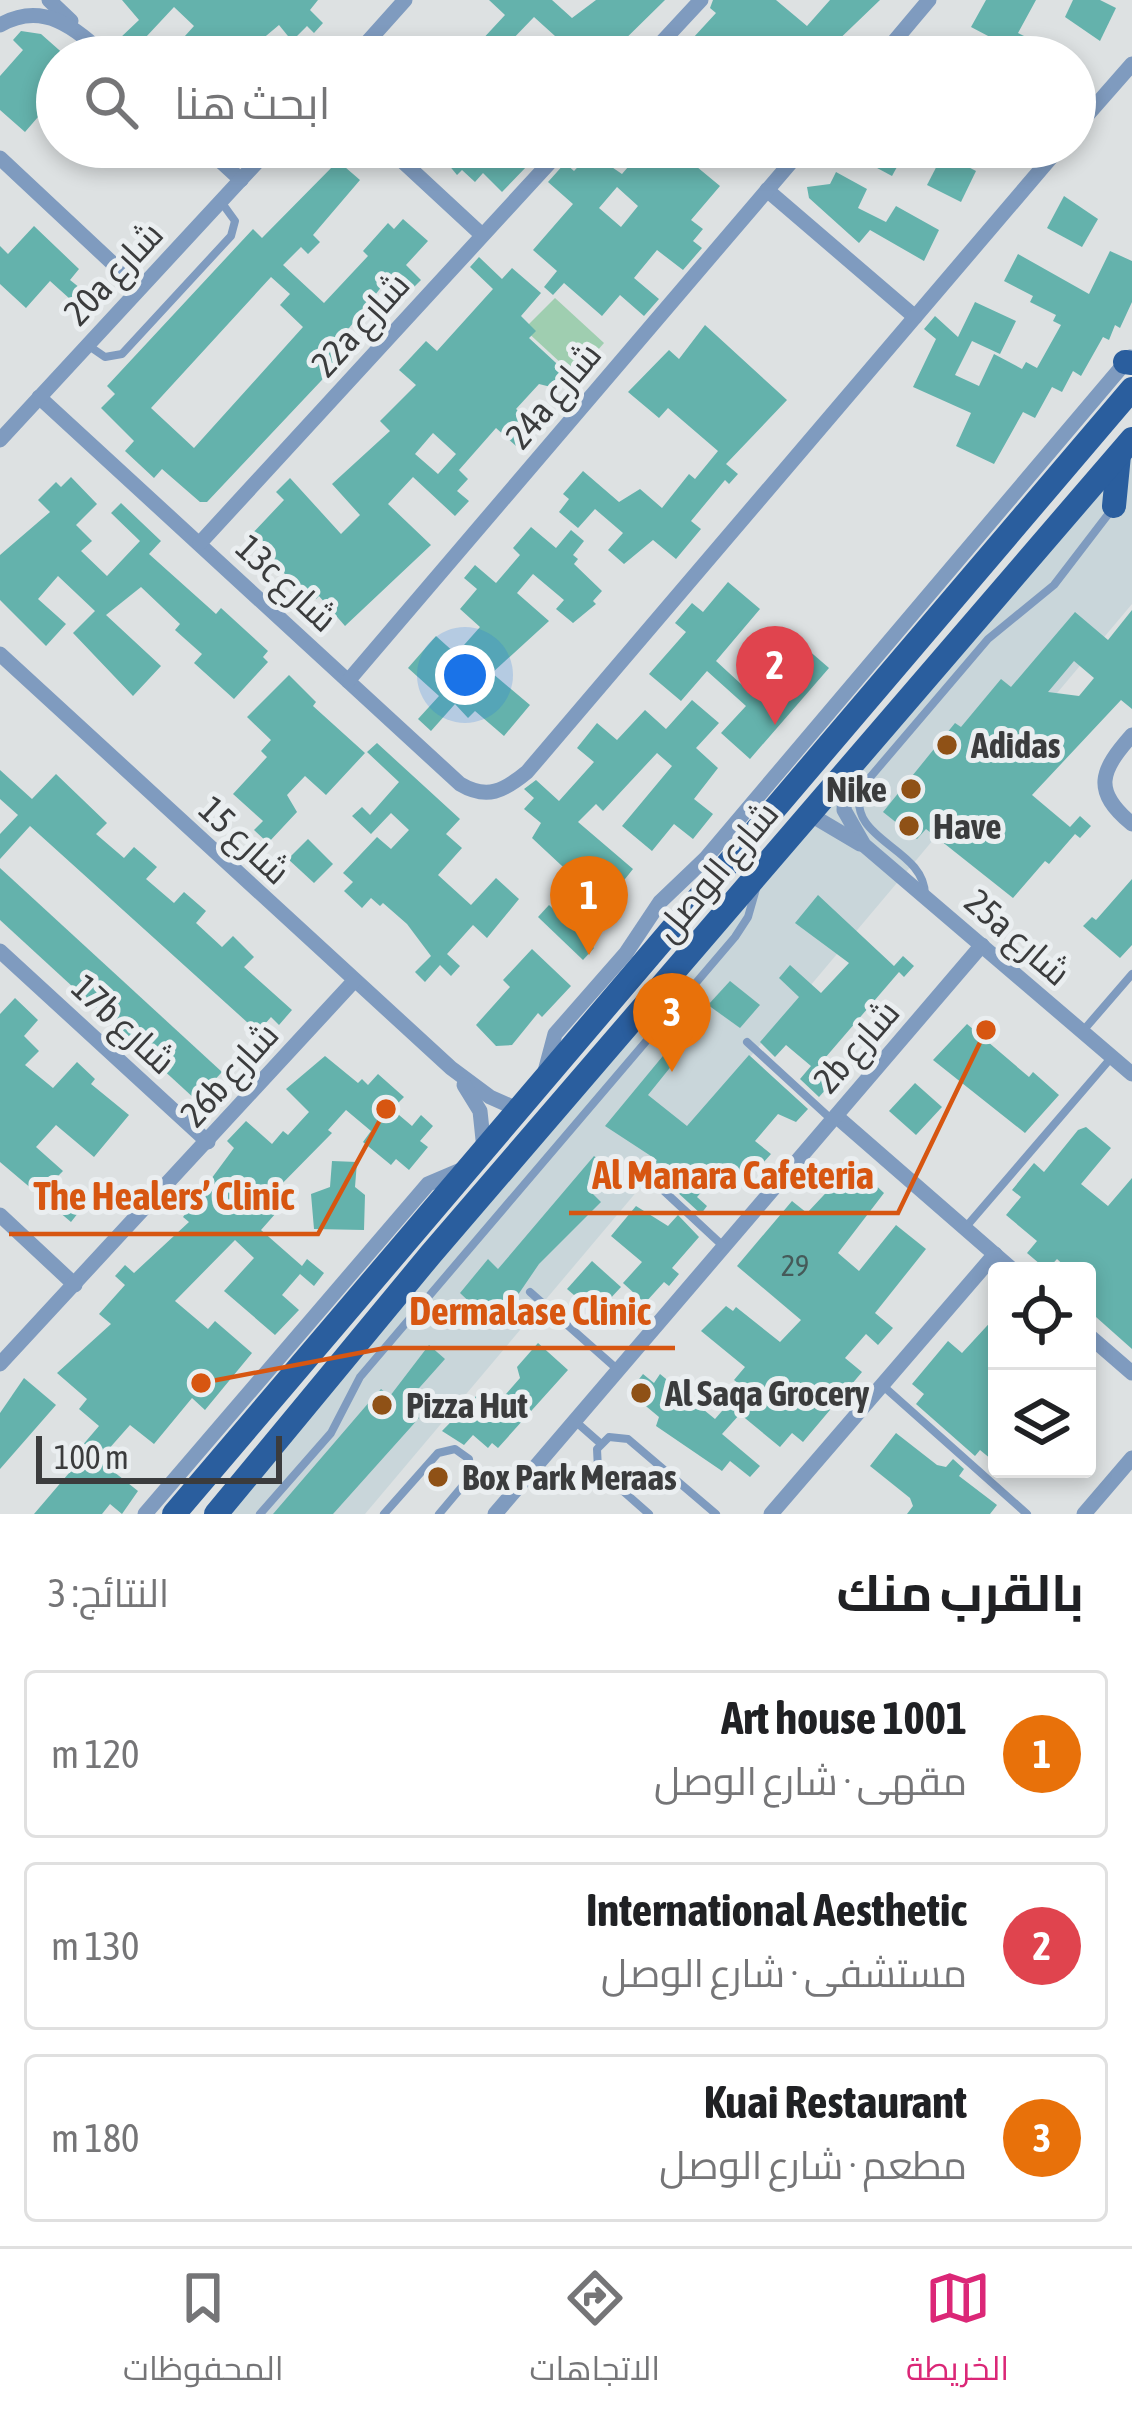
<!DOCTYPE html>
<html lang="ar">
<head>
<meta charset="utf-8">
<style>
  body { margin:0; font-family:"Asap Condensed",Cairo,sans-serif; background:#f6f6f6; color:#202124; direction:rtl }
  .controls { position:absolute; right:36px; bottom:36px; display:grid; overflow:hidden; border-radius:12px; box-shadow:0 6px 18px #0003 }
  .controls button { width:108px; height:108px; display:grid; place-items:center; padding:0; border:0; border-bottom:3px solid #e0e0e0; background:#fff; color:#202124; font:60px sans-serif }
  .scale { position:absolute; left:36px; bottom:30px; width:246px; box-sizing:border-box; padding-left:12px; border:6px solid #3b3c3d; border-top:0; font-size:33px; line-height:42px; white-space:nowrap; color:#3b3c3d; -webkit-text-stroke:9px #eaeef0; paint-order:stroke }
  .you { position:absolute; left:465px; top:675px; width:42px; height:42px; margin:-30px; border:9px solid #fff; border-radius:50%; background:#1a73e8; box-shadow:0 0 0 18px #1a73e833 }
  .badge { display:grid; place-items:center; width:78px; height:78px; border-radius:50%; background:#db2777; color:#fff; font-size:39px; font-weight:700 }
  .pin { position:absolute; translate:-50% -99px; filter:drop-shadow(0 3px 6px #0008) }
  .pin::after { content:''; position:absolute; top:63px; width:42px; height:36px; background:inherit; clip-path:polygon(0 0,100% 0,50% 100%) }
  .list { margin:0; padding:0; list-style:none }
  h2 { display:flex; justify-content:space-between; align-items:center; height:156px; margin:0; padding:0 48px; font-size:51px }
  h2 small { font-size:39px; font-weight:400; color:#757577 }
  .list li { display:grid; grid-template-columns:78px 1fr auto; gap:36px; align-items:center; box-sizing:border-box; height:168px; margin:0 24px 24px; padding:0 24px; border:3px solid #e0e0e0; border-radius:12px }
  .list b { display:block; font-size:45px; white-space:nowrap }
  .list p { margin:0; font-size:39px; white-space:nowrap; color:#757577 }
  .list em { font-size:39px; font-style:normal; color:#757577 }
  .icon { flex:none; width:66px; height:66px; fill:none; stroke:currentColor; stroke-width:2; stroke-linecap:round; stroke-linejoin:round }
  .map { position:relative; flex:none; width:1132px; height:1514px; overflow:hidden; direction:ltr }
  .search { position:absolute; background:#fff; box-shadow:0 6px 18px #0003; left:36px; right:36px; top:36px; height:132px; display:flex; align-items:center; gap:30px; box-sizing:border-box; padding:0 42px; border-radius:66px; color:#757577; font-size:45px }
  .sheet { height:732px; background:#fff }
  nav { display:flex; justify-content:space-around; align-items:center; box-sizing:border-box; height:168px; border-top:3px solid #e0e0e0; background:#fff; font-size:33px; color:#757577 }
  nav a { display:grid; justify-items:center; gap:6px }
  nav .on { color:#db2777 }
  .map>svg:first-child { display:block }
  .built { fill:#c9d6da }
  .green { fill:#9fceb0 }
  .building { fill:#64b2ac; fill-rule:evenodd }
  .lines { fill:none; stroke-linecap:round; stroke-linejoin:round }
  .service { stroke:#7f9bbf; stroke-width:8 }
  .minor { stroke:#7f9bbf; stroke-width:15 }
  .primary { stroke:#2a5e9e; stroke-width:24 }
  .poi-dot { fill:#8f5116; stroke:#eaeef0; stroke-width:4.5 }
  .labels { text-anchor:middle; stroke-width:10; stroke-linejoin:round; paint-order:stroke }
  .number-label { font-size:30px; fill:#455a59 }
  .street-label { font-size:36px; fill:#3b3c3d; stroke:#eaeef0 }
  .poi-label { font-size:36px; font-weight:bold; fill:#3b3c3d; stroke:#eaeef0; text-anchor:start }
  .leader { fill:none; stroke:#d75611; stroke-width:4.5 }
  .callout-dot { fill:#d75611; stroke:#eaeef0; stroke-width:4.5 }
  .callout-label { font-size:39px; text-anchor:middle; font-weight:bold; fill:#d75611; stroke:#eaeef0; stroke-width:10; stroke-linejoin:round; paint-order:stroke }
</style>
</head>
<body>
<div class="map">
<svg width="1132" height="1514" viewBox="0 0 1132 1514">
  <rect width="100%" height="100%" fill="#dde1e2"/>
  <polygon class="built" points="1132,439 1132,604 365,1514 216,1514"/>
  <polygon class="green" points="555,298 604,343 575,376 524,329"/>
  <g class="building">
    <polygon points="122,0 318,0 310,10 323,23 314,33 307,26 292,41 279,25 241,57 166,57 194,26 174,7 132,52 119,39 139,20"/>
    <polygon points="489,0 552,0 572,18 596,0 665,0 609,55 605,51 599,57 559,57 546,45 555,36 534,17 507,45 521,57 466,57 505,15"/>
    <polygon points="713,0 776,0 807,26 830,0 880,0 829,49 837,57 726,57 709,43 705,49 693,38 716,13 710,8"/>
    <polygon points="986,0 1036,0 1018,33 1066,57 1028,57 971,27"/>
    <polygon points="1073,0 1100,0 1116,8 1100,41 1065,17"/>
    <polygon points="21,31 41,34 67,57 57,57 57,95 25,132 0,110 0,76 23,50 13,40"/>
    <polygon points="434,147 534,147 522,159 528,165 502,192 483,173 475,182 462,170 457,175"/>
    <path d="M645 147H704L691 162 720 186 691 220 703 229 693 241 702 248 683 270 657 250 634 278 659 299 644 316 620 295 602 316 564 283 553 295 544 287 557 271 533 250 573 204 548 182 565 163 574 171 591 153 622 174ZM617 187 638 206 621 227 599 208Z"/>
    <polygon points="838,147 908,147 892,176"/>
    <polygon points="943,154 976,171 961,202 927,185"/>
    <path d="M338 161 360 180 313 235 320 242 308 254 301 247 283 265 324 303 368 256 363 251 388 223 394 229 403 219 428 241 406 265 421 280 412 289 398 274 390 276 342 337 352 346 337 364 207 502H200L162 469 154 478 125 451 134 441 101 408 115 394 107 386 253 229 262 238ZM271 277 290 294 280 305 303 327 194 448 151 408Z"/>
    <polygon points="836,172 867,189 858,208 886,222 896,206 939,230 924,261 870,230 859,243 809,198 807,187 830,184"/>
    <polygon points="1064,196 1098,219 1082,247 1047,228"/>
    <polygon points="34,226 79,269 70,280 80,288 70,299 50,281 26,308 0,284 0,246 8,254"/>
    <polygon points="1110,251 1132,261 1132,302 1120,328 1115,325 1109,340 1103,337 1081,376 1073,371 1062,392 1052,387 1035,418 1023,412 994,464 956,446 971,413 913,387 936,339 924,329 935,316 958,337 975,302 1016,321 1000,354 972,341 955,375 979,386 994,354 1022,369 1026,362 1037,368 1061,325 1053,321 1056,315 1030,302 1033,296 1004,281 1018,254 1089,294"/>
    <path d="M479 257 502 279 512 268 541 293 521 316 536 331 529 338 568 374 555 388 539 384 516 409 535 425 516 446 496 428 459 470 468 479 457 491 469 501 455 516 413 477 388 504 431 545 345 626 319 596 316 599 286 575 248 538 284 500 276 492 290 478 341 534 360 515 332 484 390 431 380 421 416 385 399 370 426 341 437 351 493 289 470 267ZM433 433 456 454 438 474 415 454Z"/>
    <polygon points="705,325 787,400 726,464 738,474 729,484 725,480 691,521 701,529 676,559 653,540 624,564 608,550 623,533 595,509 578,528 559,512 569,499 563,494 583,471 619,502 640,489 662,508 689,474 695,479 718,451 668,408 659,418 628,392 669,350 679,359"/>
    <polygon points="71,477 97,504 76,525 92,541 81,551 107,576 140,541 111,513 121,503 161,541 149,554 216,614 221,608 268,651 263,657 268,662 234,699 194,663 202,654 175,630 180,624 141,587 106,615 161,666 133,696 73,633 95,611 58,576 38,599 66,624 46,646 0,600 0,555 50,512 38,500 56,482 61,487"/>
    <polygon points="531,527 556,548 571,530 584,541 573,555 578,559 574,564 602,591 593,601 596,604 573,623 556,609 564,600 533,574 517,593 549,621 492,673 530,705 504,736 475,711 468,718 455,704 431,731 418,719 439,696 408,668 436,636 456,654 480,627 460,609 477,589 464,578 475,565 496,583 520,555 513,548"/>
    <polygon points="728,582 760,609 716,661 753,695 799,642 829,668 750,759 721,733 746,706 707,671 681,701 649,674 686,632 675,623 692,603 703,612"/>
    <path d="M1132 610V709L1121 700 1032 795 1070 827 1080 816 1091 826 1080 838 1075 834 1049 864 1045 861 1013 898 926 829 917 839 883 812 955 723 961 727 1001 679 1011 687 1075 612 1108 640ZM1074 661 1094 678 1079 696 1048 692Z"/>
    <polygon points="289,675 316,702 313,706 365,753 326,795 305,776 287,795 297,812 268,843 254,830 263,821 233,794 267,757 261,751 271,740 247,717"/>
    <polygon points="692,700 719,723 696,748 718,768 694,799 713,814 693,839 674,824 652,851 622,826 672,766 657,753 603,811 596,804 578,822 633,869 613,894 604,899 594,890 591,893 532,838 541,823 524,809 534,798 524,789 536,780 559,801 594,762 577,748 597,723 617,740 645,710 666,729"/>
    <polygon points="377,743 460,819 446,834 462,848 438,875 471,905 496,878 519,899 487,938 473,925 447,954 460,966 451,976 440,965 425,982 415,972 431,956 407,924 383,903 380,906 371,898 362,908 344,891 353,882 343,873 377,837 391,849 409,830 391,813 371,834 352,816 362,807 370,815 399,782 367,752"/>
    <polygon points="0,770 32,799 56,774 107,823 96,834 124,858 134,847 157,867 146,879 174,903 184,892 206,911 196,923 222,947 233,936 254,957 244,967 292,1010 279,1025 271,1017 258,1032 30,826 0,859 0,834 18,815 0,799"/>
    <polygon points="308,839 333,864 314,883 288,859"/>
    <polygon points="0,868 222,1072 196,1100 0,920"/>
    <polygon points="1132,879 1132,945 1120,958 1083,926 1092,917 1096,920"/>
    <polygon points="818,895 894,966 903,956 914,966 904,977 899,972 819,1065 835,1079 819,1097 800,1079 811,1066 786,1045 775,1057 760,1042 799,997 779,978 790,965 821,993 849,963 795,923"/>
    <polygon points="549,905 594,948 583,960 538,917"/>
    <polygon points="532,949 571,986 542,1017 538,1013 512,1045 496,1046 476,1025 510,987 503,980"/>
    <polygon points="730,981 760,1005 740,1028 708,1005"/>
    <polygon points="15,998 38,1020 24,1036 39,1051 25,1065 53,1088 77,1062 95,1079 91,1084 129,1115 94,1157 56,1125 36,1147 63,1171 51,1183 82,1208 71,1222 0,1162 0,1014"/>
    <polygon points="967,1024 1029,1077 1033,1072 1059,1095 1025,1133 933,1060"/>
    <polygon points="667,1051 677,1059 648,1095 687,1126 749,1055 808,1109 796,1122 778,1114 755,1141 771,1154 744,1184 725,1166 697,1197 707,1206 701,1214 651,1168 657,1160 605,1126"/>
    <polygon points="325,1056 358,1083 362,1079 368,1085 378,1074 404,1097 392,1109 412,1126 421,1115 433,1126 420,1141 428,1147 409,1170 396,1159 391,1165 363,1142 371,1131 346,1110 328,1130 332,1133 264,1202 276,1213 261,1230 302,1266 307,1259 324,1273 314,1286 300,1274 282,1295 299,1310 275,1335 224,1291 254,1258 235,1240 175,1301 208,1329 215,1321 252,1353 205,1410 192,1398 154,1444 130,1425 99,1460 138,1491 122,1514 110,1504 102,1514 34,1514 75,1466 69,1461 99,1426 79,1409 87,1399 57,1373 111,1324 99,1314 125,1285 115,1276 125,1265 134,1273 189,1222 183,1217 234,1148 227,1141 246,1121 272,1144 283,1131 288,1135 309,1112 286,1089"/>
    <polygon points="915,1083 942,1107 916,1135 889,1111"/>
    <polygon points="1086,1127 1111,1148 1081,1184 1108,1206 1132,1178 1132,1349 1087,1309 1087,1271 1070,1271 1057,1259 1047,1270 1027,1253 1037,1241 1006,1215 1021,1197 1012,1190 1034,1163 1044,1172 1078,1130"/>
    <polygon points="594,1156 606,1166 587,1188 601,1202 539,1264 496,1327 460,1293 488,1259 498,1269"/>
    <polygon points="332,1161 357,1162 355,1187 365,1195 364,1230 314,1229 311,1194 330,1187"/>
    <polygon points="853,1164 884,1193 838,1253 859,1271 896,1225 926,1249 875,1313 893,1328 878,1345 866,1334 845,1358 862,1372 803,1442 792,1433 780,1447 740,1414 722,1434 760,1466 750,1477 730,1461 722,1471 656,1426 659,1417 629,1392 643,1374 654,1383 660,1374 715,1419 743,1387 734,1380 745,1367 701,1331 726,1306 733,1311 736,1307 780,1342 801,1320 737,1266 792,1201 807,1213"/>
    <polygon points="636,1206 668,1226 678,1215 699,1237 672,1268 679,1274 669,1286 664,1282 645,1303 623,1283 642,1262 611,1236"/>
    <polygon points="592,1261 621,1287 596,1314 567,1289"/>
    <polygon points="997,1315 997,1464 980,1450 975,1456 916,1404 924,1394 912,1384 948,1341 962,1353"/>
    <polygon points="538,1343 568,1370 498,1448 492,1443 488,1448 473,1435 464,1445 442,1431 483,1389 499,1402 520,1378 517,1367"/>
    <polygon points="429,1345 445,1359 404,1405 419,1418 333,1514 273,1514 371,1400 381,1389 390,1396"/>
    <polygon points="24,1378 56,1405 0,1469 0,1413"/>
    <polygon points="896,1433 937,1465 946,1467 953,1459 964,1469 959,1476 997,1505 990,1514 907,1514 913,1506 910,1498 870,1466"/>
  </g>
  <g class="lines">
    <g class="service">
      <polyline points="89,346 105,357 122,354 231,236 235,221 222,203"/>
      <path d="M925 895C925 847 845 841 861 788L988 639 1054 585 1113 508"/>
      <polyline points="1082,1032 1132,974"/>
      <polyline points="747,1042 831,1119"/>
      <polyline points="637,1166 722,1245"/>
      <polyline points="965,1228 1111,1058"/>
      <polyline points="530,1292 617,1369"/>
      <polyline points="882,1385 1027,1514"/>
      <polyline points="575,1421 600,1443"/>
      <polyline points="260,1514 331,1433 360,1377 735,937 748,917 756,889"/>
      <polyline points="384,1514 438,1453 455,1449 469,1459 471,1476 439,1514"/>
      <polyline points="649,1514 598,1469 597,1449 609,1437 628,1439 716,1514"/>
    </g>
    <g class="minor">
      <polyline points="49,0 71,21"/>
      <path d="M0 25C43 0 75 28 107 57"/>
      <polyline points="354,57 405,0"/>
      <polyline points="648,57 701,0"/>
      <polyline points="881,57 929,0"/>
      <polyline points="1075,129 1132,64"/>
      <polyline points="205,147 241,180"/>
      <polyline points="387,147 482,235"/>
      <polyline points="0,158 139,288"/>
      <polyline points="767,190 915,317"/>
      <path d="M39 397 460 784C487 800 504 791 527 772L1060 147"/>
      <polyline points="0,440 271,147"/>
      <polyline points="200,543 564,147"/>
      <polyline points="0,654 451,1068 490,1097 517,1109"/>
      <polyline points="348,681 804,147"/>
      <path d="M1132 735C1100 771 1092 791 1132 824"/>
      <polyline points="846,775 844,810 864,845 1132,1074"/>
      <polyline points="811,815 860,844"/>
      <polyline points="0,951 208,1142"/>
      <polyline points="543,1079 555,1034 626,953 660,902 705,859 1130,357"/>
      <polyline points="464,1085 480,1111 484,1149"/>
      <polyline points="836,1116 1014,1271"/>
      <polyline points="0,1215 75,1285"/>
      <polyline points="1087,1334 1132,1373"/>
      <polyline points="0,1364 354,981"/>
      <polyline points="145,1514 428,1184 468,1167"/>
      <polyline points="495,1514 982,945"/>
      <polyline points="771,1514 995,1254"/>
      <polyline points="1084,1514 1132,1458"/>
    </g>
    <g class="primary">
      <polyline points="1125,362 1132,363"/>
      <polyline points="1114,506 1119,455"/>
      <polyline points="174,1514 1132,389"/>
      <polyline points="216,1514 431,1254 1132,439"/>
    </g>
  </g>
  <g class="poi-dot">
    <circle cx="947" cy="745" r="12"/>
    <circle cx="911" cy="789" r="12"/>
    <circle cx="909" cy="826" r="12"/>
    <circle cx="641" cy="1393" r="12"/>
    <circle cx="382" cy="1405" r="12"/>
    <circle cx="438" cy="1477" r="12"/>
  </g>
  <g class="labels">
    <g class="number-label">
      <text x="795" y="1276">29</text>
    </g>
    <g class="street-label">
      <text transform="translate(113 273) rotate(-47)" y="13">20a شارع</text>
      <text transform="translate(360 324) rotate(-48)" y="13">22a شارع</text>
      <text transform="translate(553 395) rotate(-50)" y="13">24a شارع</text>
      <text transform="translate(287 583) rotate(43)" y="13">13c شارع</text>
      <text transform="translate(245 840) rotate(43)" y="13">شارع 15</text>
      <text transform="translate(716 871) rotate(-50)" y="13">شارع الوصل</text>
      <text transform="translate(1018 937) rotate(41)" y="13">25a شارع</text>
      <text transform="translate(124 1024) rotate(43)" y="13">17b شارع</text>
      <text transform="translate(856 1046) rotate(-49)" y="13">2b شارع</text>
      <text transform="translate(229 1074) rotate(-48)" y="13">26b شارع</text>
    </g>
    <g class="poi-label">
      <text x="971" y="758">Adidas</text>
      <text x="887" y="802" text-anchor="end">Nike</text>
      <text x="933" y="839">Have</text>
      <text x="665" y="1406">Al Saqa Grocery</text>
      <text x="406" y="1418">Pizza Hut</text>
      <text x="462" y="1490">Box Park Meraas</text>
    </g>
  </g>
  <path class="leader" d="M986 1030L898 1213H569M386 1109L318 1234H9M201 1383L385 1348H675"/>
  <g class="callout-dot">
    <circle cx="986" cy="1030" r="12"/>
    <circle cx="386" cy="1109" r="12"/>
    <circle cx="201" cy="1383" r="12"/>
  </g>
  <g class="callout-label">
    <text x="733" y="1189">Al Manara Cafeteria</text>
    <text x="164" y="1210">The Healers’ Clinic</text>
    <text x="530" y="1325">Dermalase Clinic</text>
  </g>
</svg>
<div class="controls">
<button><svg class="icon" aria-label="locate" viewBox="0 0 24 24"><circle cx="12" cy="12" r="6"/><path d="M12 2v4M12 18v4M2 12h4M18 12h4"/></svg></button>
<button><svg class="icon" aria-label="layers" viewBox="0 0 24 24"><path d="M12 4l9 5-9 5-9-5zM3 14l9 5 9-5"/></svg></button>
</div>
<div class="scale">100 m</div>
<div class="you"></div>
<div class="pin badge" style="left:589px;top:955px;background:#e8710a">1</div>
<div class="pin badge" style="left:775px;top:725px;background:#e0444e">2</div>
<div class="pin badge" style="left:672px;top:1072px;background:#e8710a">3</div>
<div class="search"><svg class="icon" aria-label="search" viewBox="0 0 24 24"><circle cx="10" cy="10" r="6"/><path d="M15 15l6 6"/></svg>ابحث هنا</div>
</div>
<section class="sheet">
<h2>بالقرب منك<small>النتائج: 3</small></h2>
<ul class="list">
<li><span class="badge" style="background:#e8710a">1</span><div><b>Art house 1001</b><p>مقهى · شارع الوصل</p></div><em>120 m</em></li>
<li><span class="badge" style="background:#e0444e">2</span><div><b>International Aesthetic</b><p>مستشفى · شارع الوصل</p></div><em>130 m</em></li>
<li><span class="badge" style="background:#e8710a">3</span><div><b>Kuai Restaurant</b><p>مطعم · شارع الوصل</p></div><em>180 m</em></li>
</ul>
</section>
<nav>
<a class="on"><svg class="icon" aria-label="map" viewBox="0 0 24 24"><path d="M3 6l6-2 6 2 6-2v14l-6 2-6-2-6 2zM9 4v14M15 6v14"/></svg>الخريطة</a>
<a><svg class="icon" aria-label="directions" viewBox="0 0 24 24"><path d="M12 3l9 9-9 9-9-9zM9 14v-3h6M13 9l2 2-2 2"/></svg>الاتجاهات</a>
<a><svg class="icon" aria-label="saved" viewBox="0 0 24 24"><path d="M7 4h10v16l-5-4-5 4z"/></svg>المحفوظات</a>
</nav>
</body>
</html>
